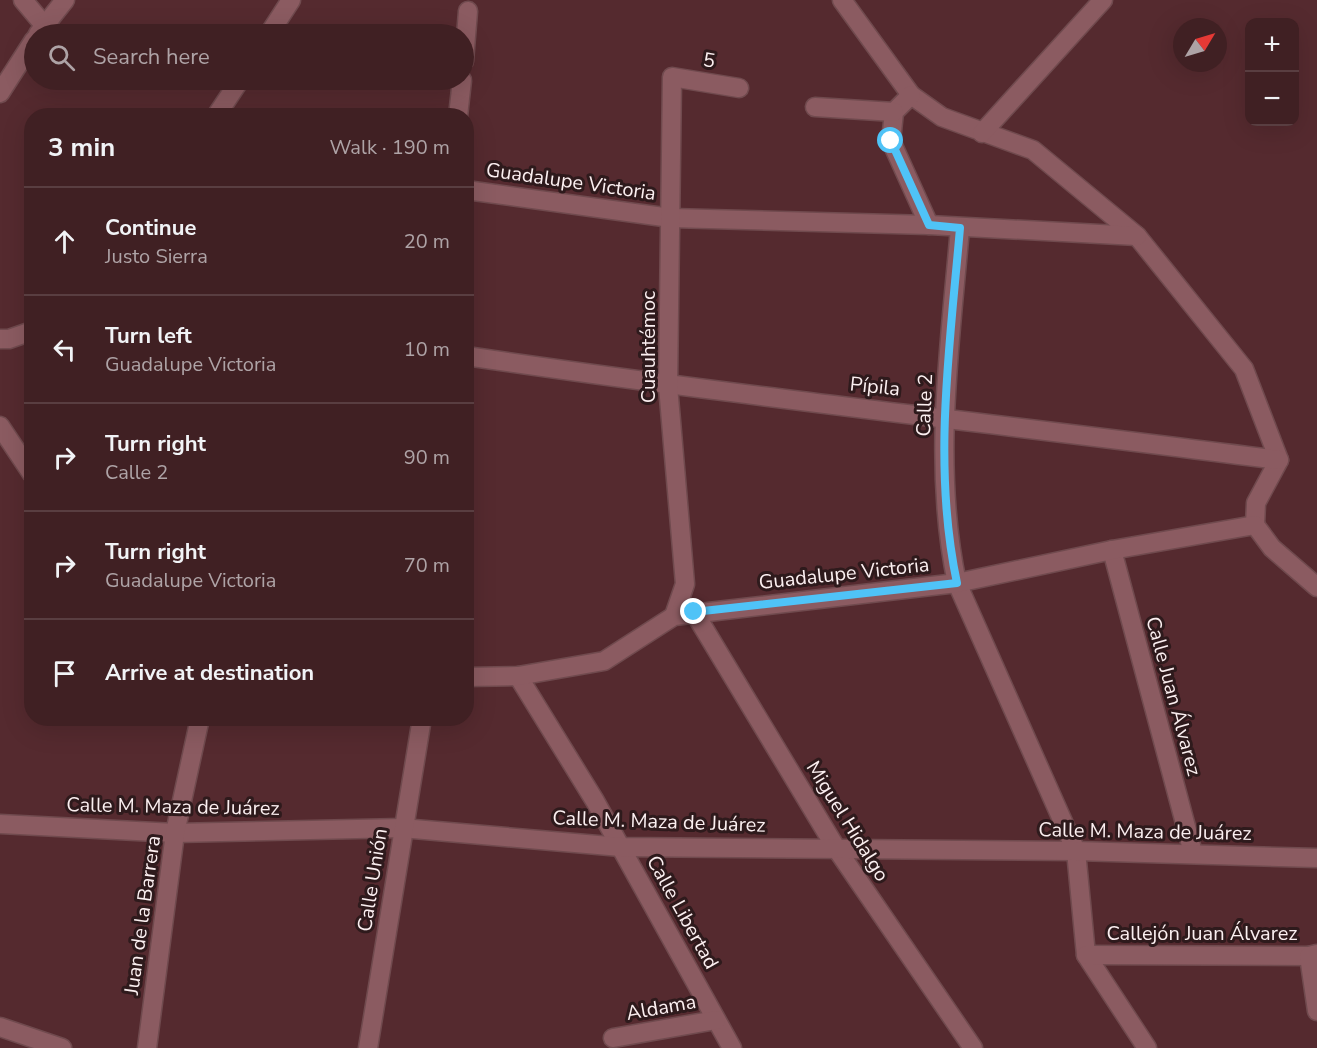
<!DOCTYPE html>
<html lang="en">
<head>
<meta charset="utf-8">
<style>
  body { margin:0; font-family:"Nunito Sans",sans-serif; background:#4b2d30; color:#f1f3f6 }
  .controls { position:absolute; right:18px; top:18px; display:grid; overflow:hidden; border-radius:12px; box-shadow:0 6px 24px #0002 }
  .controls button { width:54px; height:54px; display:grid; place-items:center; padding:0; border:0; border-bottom:2px solid #593e41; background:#402023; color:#f1f3f6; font:30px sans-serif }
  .compass { position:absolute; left:1173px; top:18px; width:54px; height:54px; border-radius:50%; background:#402023; box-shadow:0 6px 24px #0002; rotate:52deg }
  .stop { position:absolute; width:18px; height:18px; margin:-14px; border:4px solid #4fc3f7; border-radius:50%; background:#fff }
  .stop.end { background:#4fc3f7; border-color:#fff; box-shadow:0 2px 6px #0008 }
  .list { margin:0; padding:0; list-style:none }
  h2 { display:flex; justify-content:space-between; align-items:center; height:78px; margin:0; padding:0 24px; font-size:26px }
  h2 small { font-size:20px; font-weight:400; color:#aea3a6 }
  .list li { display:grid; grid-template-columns:39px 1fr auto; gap:18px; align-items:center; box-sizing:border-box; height:108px; padding:0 24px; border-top:2px solid #593e41 }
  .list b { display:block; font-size:22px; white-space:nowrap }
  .list p { margin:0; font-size:20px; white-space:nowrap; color:#aea3a6 }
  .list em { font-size:20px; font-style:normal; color:#aea3a6 }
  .icon { flex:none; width:33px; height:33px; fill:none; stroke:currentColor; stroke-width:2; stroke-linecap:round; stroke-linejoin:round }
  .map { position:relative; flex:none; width:1317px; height:1048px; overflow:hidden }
  .search { position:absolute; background:#402023; box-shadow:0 6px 24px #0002; left:24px; top:24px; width:450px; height:66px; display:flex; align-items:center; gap:15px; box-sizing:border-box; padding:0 21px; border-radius:33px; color:#aea3a6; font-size:22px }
  .panel { position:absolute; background:#402023; box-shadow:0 6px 24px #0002; left:24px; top:108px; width:450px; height:618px; border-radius:24px }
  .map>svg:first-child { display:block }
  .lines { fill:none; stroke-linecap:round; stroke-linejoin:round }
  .street-casing { stroke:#704a4e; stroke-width:21 }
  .street { stroke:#8b5b61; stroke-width:18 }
  .route { stroke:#4fc3f7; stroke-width:8 }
  .labels { text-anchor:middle; stroke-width:6; stroke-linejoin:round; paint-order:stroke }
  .street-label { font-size:20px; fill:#fbeff0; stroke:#2e1a1c }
</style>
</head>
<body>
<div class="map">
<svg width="1317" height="1048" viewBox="0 0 1317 1048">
  <rect width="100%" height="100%" fill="#552a2f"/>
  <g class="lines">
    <defs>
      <g id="street">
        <polyline points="23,0 44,25"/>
        <polyline points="842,0 911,95 942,117 1033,150 1137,236 1244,369 1279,460 1256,503 1255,525"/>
        <polyline points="38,34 65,0"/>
        <polyline points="269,34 291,0"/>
        <polyline points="464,61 468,11"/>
        <polyline points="0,93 34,40"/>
        <polyline points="911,95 894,112 891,141 929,225"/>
        <polyline points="815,107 894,112"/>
        <polyline points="216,116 240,80"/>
        <polyline points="458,116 462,80"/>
        <polyline points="982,133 1103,0"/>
        <polyline points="466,190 671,218 929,225 1137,236"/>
        <path d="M960 228C950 345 932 466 957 583L1076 851 1086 955 1147 1048"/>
        <polyline points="0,339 9,339 32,331"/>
        <path d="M466 356C737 396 1008 425 1279 460"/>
        <polyline points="0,426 32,474"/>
        <polyline points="1112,550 1193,853"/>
        <polyline points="694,612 836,848 973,1048"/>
        <polyline points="674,616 685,584 668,386 672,77 739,88"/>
        <polyline points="518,676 595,801 732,1048"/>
        <polyline points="466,677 518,676 604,661 674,616 957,583 1112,550 1255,525 1272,548 1317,587"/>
        <polyline points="0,824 175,833 402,828 621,847 1076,851 1317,858"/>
        <polyline points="1086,955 1309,956 1317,954"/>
        <polyline points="1309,956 1317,1011"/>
        <polyline points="0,1027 62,1048"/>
        <polyline points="613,1038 716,1020"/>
        <polyline points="147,1048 175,833 200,718"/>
        <polyline points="368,1048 422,718"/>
      </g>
    </defs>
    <use href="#street" class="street-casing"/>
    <use href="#street" class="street"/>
  </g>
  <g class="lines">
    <path class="route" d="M694 612 957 583C932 466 950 345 960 228L929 225 891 141"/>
  </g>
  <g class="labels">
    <g class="street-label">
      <text transform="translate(709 60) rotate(10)" y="7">5</text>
      <text transform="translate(571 181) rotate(8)" y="7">Guadalupe Victoria</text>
      <text transform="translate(648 347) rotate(-90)" y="7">Cuauhtémoc</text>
      <text transform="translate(875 386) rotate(6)" y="7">Pípila</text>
      <text transform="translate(924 405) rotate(-88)" y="7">Calle 2</text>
      <text transform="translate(844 573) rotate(-6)" y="7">Guadalupe Victoria</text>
      <text transform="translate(1174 696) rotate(75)" y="7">Calle Juan Álvarez</text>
      <text transform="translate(173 806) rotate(1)" y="7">Calle M. Maza de Juárez</text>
      <text transform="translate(659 821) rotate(2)" y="7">Calle M. Maza de Juárez</text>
      <text transform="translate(848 821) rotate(58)" y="7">Miguel Hidalgo</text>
      <text transform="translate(1145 831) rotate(1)" y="7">Calle M. Maza de Juárez</text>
      <text transform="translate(372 880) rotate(-81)" y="7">Calle Unión</text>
      <text transform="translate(683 912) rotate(61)" y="7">Calle Libertad</text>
      <text transform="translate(142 915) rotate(-82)" y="7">Juan de la Barrera</text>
      <text x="1202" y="940">Callejón Juan Álvarez</text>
      <text transform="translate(661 1007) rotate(-10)" y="7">Aldama</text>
    </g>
  </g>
</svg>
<div class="controls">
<button>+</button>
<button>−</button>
</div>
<svg class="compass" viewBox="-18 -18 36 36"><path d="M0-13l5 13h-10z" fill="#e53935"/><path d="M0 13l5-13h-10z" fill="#aea3a6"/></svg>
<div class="stop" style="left:891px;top:141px"></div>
<div class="stop end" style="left:694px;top:612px"></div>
<div class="search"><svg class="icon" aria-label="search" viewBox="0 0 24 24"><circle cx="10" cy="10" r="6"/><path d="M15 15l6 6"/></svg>Search here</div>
<section class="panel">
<h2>3 min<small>Walk · 190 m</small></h2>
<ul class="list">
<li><svg class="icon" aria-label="ahead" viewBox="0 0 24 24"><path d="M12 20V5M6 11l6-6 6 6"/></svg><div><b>Continue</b><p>Justo Sierra</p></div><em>20 m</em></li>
<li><svg class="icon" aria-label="left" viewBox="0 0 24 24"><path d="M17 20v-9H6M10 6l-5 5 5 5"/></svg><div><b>Turn left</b><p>Guadalupe Victoria</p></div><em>10 m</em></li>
<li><svg class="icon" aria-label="right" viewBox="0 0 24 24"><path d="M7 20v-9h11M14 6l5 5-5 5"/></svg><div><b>Turn right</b><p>Calle 2</p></div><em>90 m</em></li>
<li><svg class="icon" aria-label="right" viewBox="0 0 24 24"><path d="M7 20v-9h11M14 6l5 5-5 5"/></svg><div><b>Turn right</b><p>Guadalupe Victoria</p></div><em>70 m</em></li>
<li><svg class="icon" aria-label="arrive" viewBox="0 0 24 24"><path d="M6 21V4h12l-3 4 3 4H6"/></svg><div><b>Arrive at destination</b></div></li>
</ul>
</section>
</div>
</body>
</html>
